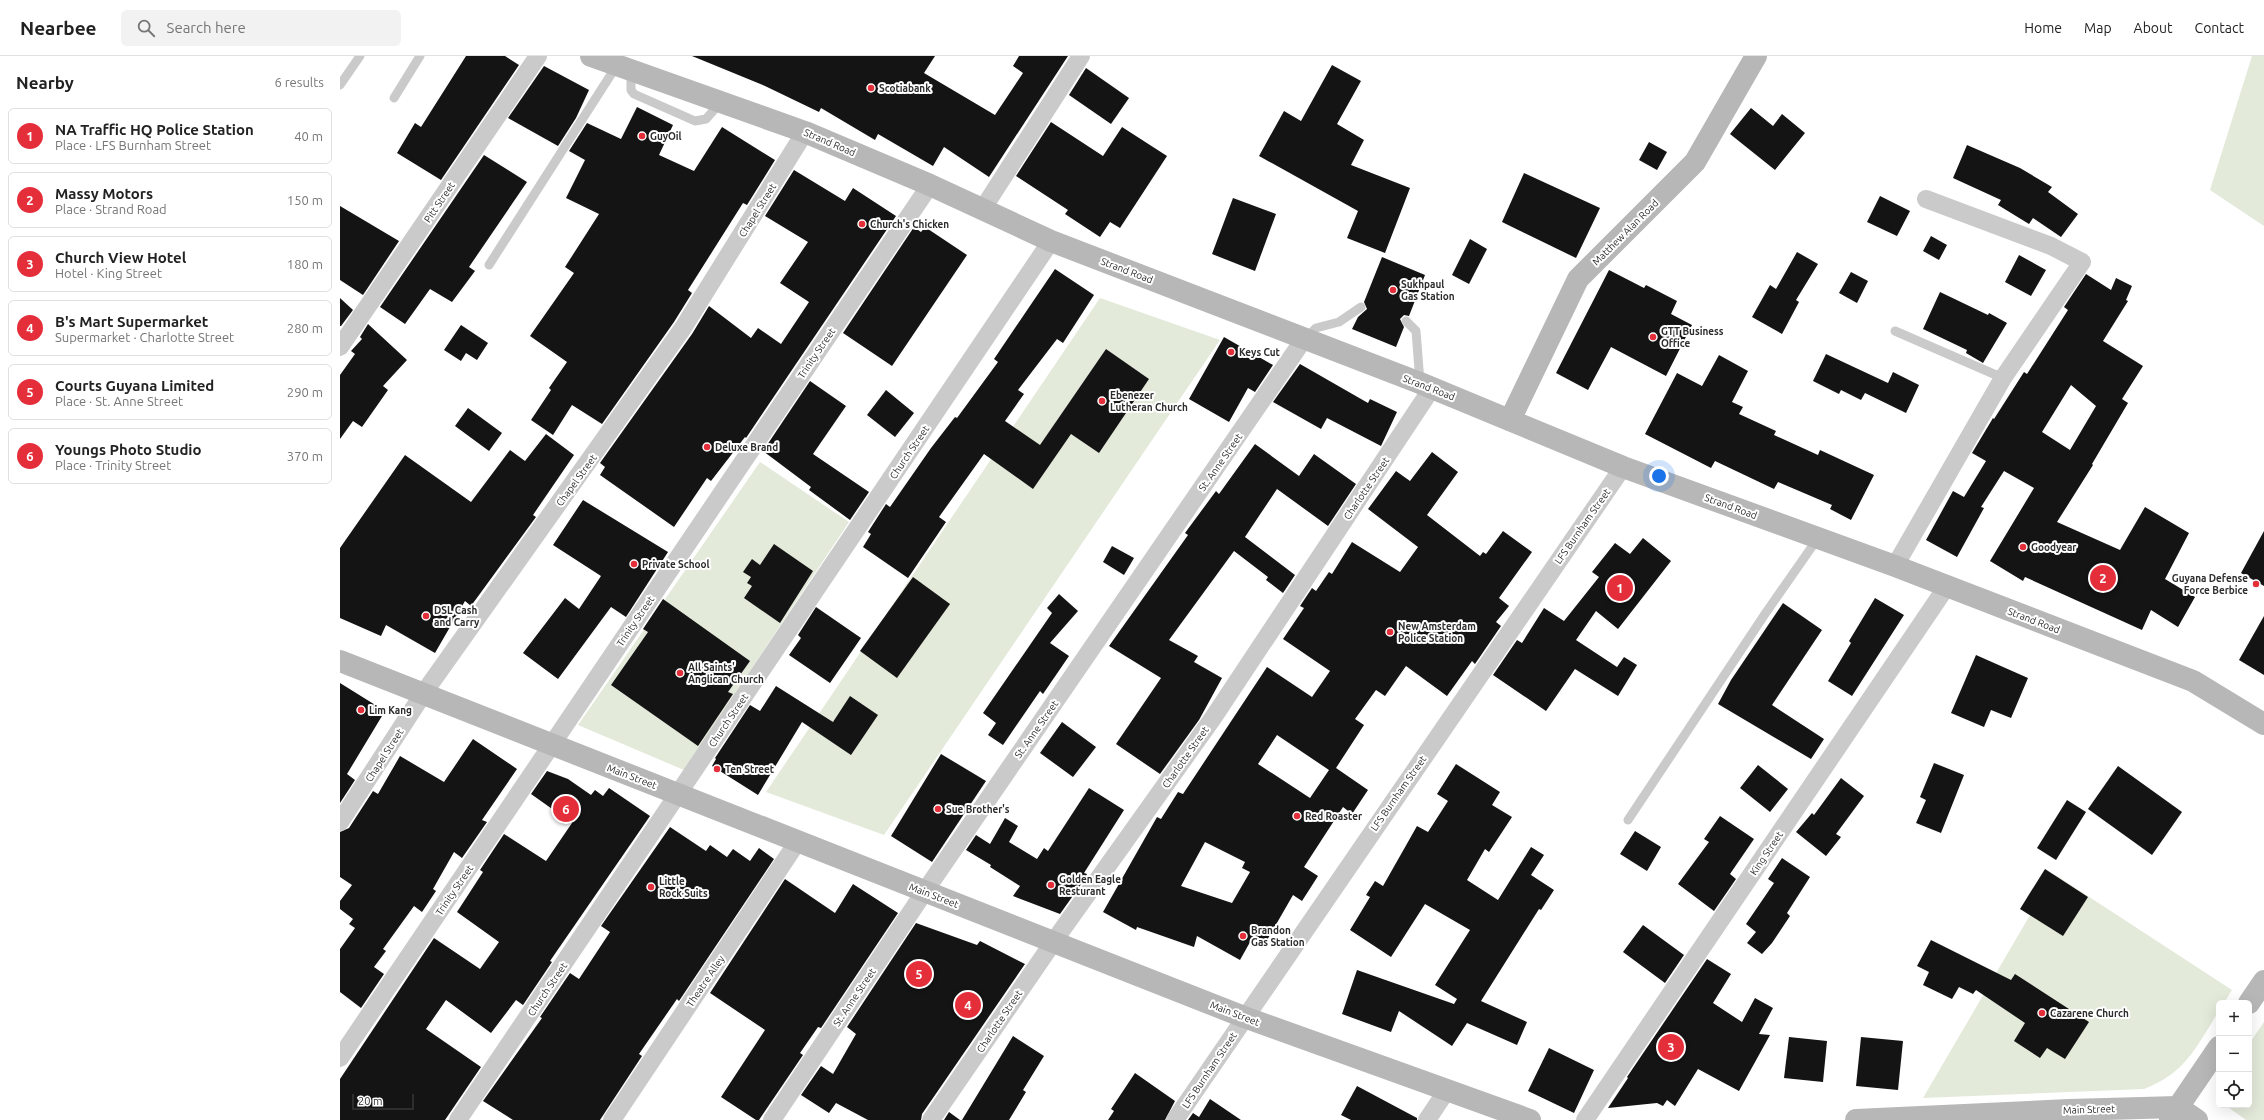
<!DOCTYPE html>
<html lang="en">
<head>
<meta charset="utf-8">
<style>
  body { margin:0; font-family:Ubuntu,sans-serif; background:#f2f2f2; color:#222 }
  .controls { position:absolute; right:12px; bottom:12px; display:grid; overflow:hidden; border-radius:6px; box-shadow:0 4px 16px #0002 }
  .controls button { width:36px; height:36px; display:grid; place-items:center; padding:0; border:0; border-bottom:1px solid #e0e0e0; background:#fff; color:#222; font:20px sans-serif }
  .scale { position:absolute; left:12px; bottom:10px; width:62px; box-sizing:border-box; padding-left:4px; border:2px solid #2d2d2d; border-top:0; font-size:11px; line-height:14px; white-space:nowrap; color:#2d2d2d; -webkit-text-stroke:3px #fff; paint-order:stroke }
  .you { position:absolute; left:1319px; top:420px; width:14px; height:14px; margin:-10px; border:3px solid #fff; border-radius:50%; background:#1a73e8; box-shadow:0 0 0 6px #1a73e833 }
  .badge { display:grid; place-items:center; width:26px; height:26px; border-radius:50%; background:#e42e3a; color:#fff; font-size:13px; font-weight:700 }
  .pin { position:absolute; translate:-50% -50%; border:2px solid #fff; box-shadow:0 1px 4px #0006 }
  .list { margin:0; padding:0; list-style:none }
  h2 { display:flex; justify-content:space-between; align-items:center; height:52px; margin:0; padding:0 16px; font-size:17px }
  h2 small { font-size:13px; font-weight:400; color:#767676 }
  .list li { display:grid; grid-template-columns:26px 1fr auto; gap:12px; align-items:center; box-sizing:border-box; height:56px; margin:0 8px 8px; padding:0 8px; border:1px solid #e0e0e0; border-radius:6px }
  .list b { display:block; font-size:15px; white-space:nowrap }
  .list p { margin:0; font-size:13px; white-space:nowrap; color:#767676 }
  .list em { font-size:13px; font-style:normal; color:#767676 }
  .icon { flex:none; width:22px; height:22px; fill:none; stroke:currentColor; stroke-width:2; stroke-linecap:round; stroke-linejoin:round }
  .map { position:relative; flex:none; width:1924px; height:1064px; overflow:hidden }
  header { display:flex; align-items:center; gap:24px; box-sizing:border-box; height:56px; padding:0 20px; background:#fff; border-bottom:1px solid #e0e0e0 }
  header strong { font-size:19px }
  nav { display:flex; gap:22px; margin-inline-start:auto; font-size:14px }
  .search { width:280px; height:36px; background:#f2f2f2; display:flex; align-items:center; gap:10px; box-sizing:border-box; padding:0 14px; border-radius:6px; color:#767676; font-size:15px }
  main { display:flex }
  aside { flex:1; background:#fff }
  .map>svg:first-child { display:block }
  .green { fill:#e3eada; fill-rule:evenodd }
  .building { fill:#141414; fill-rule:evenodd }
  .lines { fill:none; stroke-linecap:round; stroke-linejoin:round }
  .lane { stroke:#cacaca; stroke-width:9 }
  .street { stroke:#cacaca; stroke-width:18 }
  .secondary { stroke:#b7b7b7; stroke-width:22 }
  .poi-dot { fill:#e42e3a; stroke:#fff; stroke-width:1.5 }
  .labels { text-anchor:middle; stroke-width:4; stroke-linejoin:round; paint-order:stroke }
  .poi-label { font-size:10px; font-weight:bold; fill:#2d2d2d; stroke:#fff; text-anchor:start }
  .street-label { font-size:10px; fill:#2d2d2d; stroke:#fff }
</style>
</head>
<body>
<header>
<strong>Nearbee</strong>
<div class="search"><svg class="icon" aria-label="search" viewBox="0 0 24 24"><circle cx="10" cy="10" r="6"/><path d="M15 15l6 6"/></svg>Search here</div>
<nav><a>Home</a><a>Map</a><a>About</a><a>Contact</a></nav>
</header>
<main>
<aside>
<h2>Nearby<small>6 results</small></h2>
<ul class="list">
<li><span class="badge">1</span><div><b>NA Traffic HQ Police Station</b><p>Place · LFS Burnham Street</p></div><em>40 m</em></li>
<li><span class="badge">2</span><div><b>Massy Motors</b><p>Place · Strand Road</p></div><em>150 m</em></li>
<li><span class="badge">3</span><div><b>Church View Hotel</b><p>Hotel · King Street</p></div><em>180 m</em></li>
<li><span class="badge">4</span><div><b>B's Mart Supermarket</b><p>Supermarket · Charlotte Street</p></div><em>280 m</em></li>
<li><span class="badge">5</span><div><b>Courts Guyana Limited</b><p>Place · St. Anne Street</p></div><em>290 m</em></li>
<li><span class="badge">6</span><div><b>Youngs Photo Studio</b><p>Place · Trinity Street</p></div><em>370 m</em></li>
</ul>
</aside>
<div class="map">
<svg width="1924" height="1064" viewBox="0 0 1924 1064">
  <rect width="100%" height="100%" fill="#fff"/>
  <g class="green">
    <polygon points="1912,0 1924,0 1924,170 1870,134"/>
    <path d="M760 242 880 284 544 779 426 736ZM766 293 809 323 759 397 715 367Z"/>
    <path d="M420 406 509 466 344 714 238 669ZM328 547 353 686 271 629Z"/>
    <path d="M1714 818 1892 934 1884 947H1879V955C1856 991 1846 1017 1804 1033L1583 1042Z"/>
    <polygon points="1924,966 1924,1064 1906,1064 1885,1049 1909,1049 1909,988"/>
  </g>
  <g class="building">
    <polygon points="126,0 165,0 179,9 101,124 57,97 75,67 81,71"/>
    <polygon points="352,0 595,0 584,17 655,59 683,17 673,10 679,0 728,0 649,121 604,91 593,110 538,78 535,84 481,52 479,56 425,30"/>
    <polygon points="992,9 1021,25 997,68 1024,84 1011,109 1070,132 1045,197 1007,182 1018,155 919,100 944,55 961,65"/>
    <polygon points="204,10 249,34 236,62 218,90 168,62"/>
    <polygon points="746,12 789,42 771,68 729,39"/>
    <polygon points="297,51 333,69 319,99 354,115 382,71 435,104 407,149 403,147 348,234 352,237 334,266 262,368 232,349 213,379 191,364 211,334 209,332 227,306 190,280 234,217 225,211 259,158 226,142 245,104 229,95 247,67 281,83"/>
    <polygon points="1411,52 1433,70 1442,58 1465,77 1435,114 1390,78"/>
    <polygon points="711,66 763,100 782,71 827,100 780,172 770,166 760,181 725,158 728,154 676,120"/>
    <polygon points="1309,86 1327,96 1317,114 1299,104"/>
    <polygon points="1627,89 1680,112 1712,131 1708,136 1738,158 1721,181 1693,162 1689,168 1658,149 1661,144 1613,122"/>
    <polygon points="144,99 187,126 129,211 135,215 112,246 90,233 65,268 40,251"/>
    <polygon points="454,114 505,145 513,132 556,160 406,382 405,381 371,425 367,422 334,471 260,419 265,411 260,407 352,278 369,250 411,282 418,272 441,288 469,246 440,227 468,186 425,160"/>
    <polygon points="1184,117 1260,152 1236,202 1162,166"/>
    <polygon points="1540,140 1570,155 1557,180 1527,166"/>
    <polygon points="893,142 936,158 915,215 872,198"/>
    <polygon points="0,150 59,185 23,239 0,224"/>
    <polygon points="574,171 581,176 585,171 627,199 552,310 503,277"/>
    <polygon points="1591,180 1607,189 1599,204 1583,195"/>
    <polygon points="1130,183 1147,193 1129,228 1112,219"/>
    <polygon points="1457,196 1478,208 1456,244 1459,246 1442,278 1412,261 1430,229 1436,233"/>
    <polygon points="1679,199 1706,214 1691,240 1665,226"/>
    <polygon points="1042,201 1085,219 1069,260 1064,259 1060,263 1064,271 1056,291 1012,273 1018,261 1027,253 1024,246"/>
    <polygon points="715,213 754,239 723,287 717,283 678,334 684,338 665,365 700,389 766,293 809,323 759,397 731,378 693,433 644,398 599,461 606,466 568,522 523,491 531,478 528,476 546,448 550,451 591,392 615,361 617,362 658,306 654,303"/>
    <polygon points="1269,214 1304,232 1306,229 1337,245 1331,258 1352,269 1326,320 1271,291 1248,334 1216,317"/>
    <polygon points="1511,216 1528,225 1517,247 1499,237"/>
    <path d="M1746 218 1771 234 1776 222 1792 230 1786 244 1788 245 1763 285 1803 310 1782 343 1788 347 1752 408 1753 409 1717 466 1780 494 1805 451 1849 477 1825 523 1855 541 1838 571 1811 554 1802 574 1685 521 1683 525 1650 505 1694 432 1664 415 1641 451 1644 452 1617 501 1586 484 1613 435 1624 441 1646 405 1632 397 1653 362 1654 363 1684 316 1687 318 1728 254 1724 251ZM1731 329 1756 350 1730 394 1702 376Z"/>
    <polygon points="1600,236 1648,259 1649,257 1667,267 1643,307 1626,297 1627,294 1583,273"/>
    <polygon points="0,242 13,254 1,270 0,270"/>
    <polygon points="28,268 67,304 43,330 48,334 22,371 13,365 0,383 0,319 15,298 11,295 22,283 20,281"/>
    <polygon points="121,269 148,287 137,304 126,297 121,305 104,294"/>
    <polygon points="884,281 933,309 915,336 908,332 889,366 849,343"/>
    <polygon points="1486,298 1548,327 1553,316 1579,329 1566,357 1525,337 1521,344 1501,334 1499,338 1473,325"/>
    <polygon points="1379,299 1408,315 1392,346 1403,351 1399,358 1436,375 1434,379 1478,399 1480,394 1534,419 1511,464 1490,453 1492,449 1438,426 1434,433 1375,405 1371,412 1305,378 1337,317 1362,330"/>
    <polygon points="960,308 1028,347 1030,343 1057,356 1041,390 987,362 981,373 933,346"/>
    <polygon points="470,325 506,350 473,398 529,436 510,464 469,434 471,431 423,395"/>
    <polygon points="546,334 574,357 555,381 527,359"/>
    <polygon points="128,352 162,377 149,395 115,370"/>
    <polygon points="206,378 234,399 193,459 196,461 131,550 125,545 95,597 46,569 41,580 0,562 0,492 65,399 131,446 170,394 185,405"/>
    <polygon points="915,388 959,420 974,398 1016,428 988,470 937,433 905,481 955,519 943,537 926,524 928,521 894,495 829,584 858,600 854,606 882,622 859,664 820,718 776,688 821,622 769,590 848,479 845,477 876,435 879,438"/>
    <path d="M1092 396 1118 416 1087 459 1140 500 1143 496 1146 498 1163 475 1192 496 1159 542 1169 550 1156 566 1161 570 1135 608 1132 605 1107 640 1066 610 1045 640 1036 634 1015 663 1024 669 996 712 1028 734 1012 758 1003 751 964 811 978 820 962 845 953 839 926 886 914 879 900 904 857 880 854 891 797 871 796 874 763 856 817 761 821 763 838 736 843 738 927 611 972 641 990 615 943 583 964 552 960 550 972 532 976 535 989 516 992 518 1012 486 1060 516 1078 491 1028 453 1056 415 1070 425ZM937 679 989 714 970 742 918 708ZM865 786 905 806 902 812 910 816 892 847 841 830Z"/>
    <polygon points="243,444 328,496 286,561 271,551 218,623 183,597 225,542 239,553 261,520 213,489"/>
    <polygon points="1924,475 1924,530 1901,517"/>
    <polygon points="1303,482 1331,505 1278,573 1256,555 1236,584 1277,611 1284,601 1297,609 1278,640 1235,613 1206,655 1153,619 1177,584 1182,587 1204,552 1224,565 1259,521 1252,516 1275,487 1290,498"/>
    <polygon points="434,488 473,515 440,567 404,542 412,530 407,527 411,521 403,516 412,503 420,509"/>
    <polygon points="772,490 794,502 784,519 763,506"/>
    <polygon points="573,521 610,548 557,622 520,595"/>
    <polygon points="719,538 738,555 710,587 729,600 703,638 700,635 663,689 648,679 656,667 643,657 712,557 707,552"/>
    <polygon points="1535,542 1564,559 1512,640 1488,625 1511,587 1509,585"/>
    <polygon points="323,543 410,605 388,636 393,638 358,690 271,629 308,576 303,573"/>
    <polygon points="1443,547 1482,574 1432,649 1484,683 1471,703 1378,648 1391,624"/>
    <polygon points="476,551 521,582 490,627 449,599 461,582 458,579"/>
    <polygon points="1924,560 1924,619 1899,604"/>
    <polygon points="1636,599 1688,622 1671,662 1651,654 1644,671 1611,657"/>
    <polygon points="0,627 45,655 7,718 15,724 0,747"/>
    <polygon points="436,630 493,666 510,640 538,659 511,699 462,666 418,739 372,710 376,703 375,702 410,649 420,655"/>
    <polygon points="722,666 756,691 733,721 700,697"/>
    <polygon points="133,683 177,713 142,764 147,766 122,802 114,796 93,833 96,835 82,856 74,850 43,893 46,895 34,911 44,918 21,952 0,936 0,893 15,872 9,868 13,863 0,853 0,845 12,829 0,821 0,776 9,772 33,735 38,738 60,700 104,726"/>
    <polygon points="601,698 646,725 592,806 551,780"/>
    <polygon points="1594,707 1624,719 1601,777 1576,767 1586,744 1580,741"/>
    <polygon points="1116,708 1160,736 1152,749 1172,761 1149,796 1145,793 1127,824 1158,844 1191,791 1204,799 1191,819 1214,834 1201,854 1199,853 1141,945 1187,966 1177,989 1127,967 1112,990 1059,955 1051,976 1002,958 1017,914 1114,948 1117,943 1095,929 1130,874 1085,848 1051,901 1010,874 1030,841 1026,839 1035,825 1043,830 1077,770 1088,776 1108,745 1097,738"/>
    <polygon points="1418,709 1448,733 1430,756 1400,732"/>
    <polygon points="1778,710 1842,756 1812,799 1748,753"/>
    <polygon points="207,715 228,723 251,739 255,734 263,740 269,732 310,760 210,905 212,906 183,949 176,944 151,977 106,944 86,973 141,1011 105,1064 0,1064 0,1023 94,882 140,913 159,886 117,856 143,816 140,814 164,778 206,805 232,767 191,738"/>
    <polygon points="1501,722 1524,740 1496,778 1501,781 1486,800 1456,776 1472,757 1474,759"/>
    <polygon points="749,732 784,754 744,817 747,818 742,827 720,858 673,840 680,830 650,811 651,809 626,794 636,779 650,788 665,762 678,770 669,786 697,803 704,792 708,795"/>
    <polygon points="1727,744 1746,756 1716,804 1697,792"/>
    <polygon points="1380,760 1414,783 1390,818 1396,823 1374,855 1338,828 1369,786 1364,783"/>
    <polygon points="330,771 366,795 370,789 387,801 393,793 410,805 419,792 434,803 339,945 337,943 299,998 302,1000 260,1064 173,1064 143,1045 202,962 200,961 230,917 239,923 270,876 261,870"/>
    <polygon points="1295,775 1321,791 1307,815 1280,798"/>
    <polygon points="1442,802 1470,821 1447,857 1450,860 1432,887 1422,898 1407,887 1416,876 1406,868 1434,827 1428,823"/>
    <polygon points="1705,813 1748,841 1723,880 1680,853"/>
    <polygon points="445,823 495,857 513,828 558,857 481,972 478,971 460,997 463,999 419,1064 416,1064 381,1041 425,974 370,937"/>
    <polygon points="576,867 637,889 640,885 685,908 582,1058 581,1064 528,1064 496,1047 489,1057 461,1039 481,1010 493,1018 516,978 507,971"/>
    <polygon points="1303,869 1344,899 1325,927 1283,896"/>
    <polygon points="1591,884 1671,924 1675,918 1749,966 1725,1003 1707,992 1700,1002 1674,985 1685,967 1636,934 1633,938 1619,931 1612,943 1583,929 1589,916 1577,910"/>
    <polygon points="1367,903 1391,918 1373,947 1402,966 1415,942 1433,952 1419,978 1430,979 1399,1035 1358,1013 1335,1050 1327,1044 1323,1050 1317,1047 1268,1052 1288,1022 1287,1021"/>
    <polygon points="673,980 704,1000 683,1034 686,1036 669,1064 622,1064"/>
    <polygon points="1449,981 1487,985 1483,1026 1444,1022"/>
    <polygon points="1521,981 1563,985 1558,1034 1516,1030"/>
    <polygon points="1209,992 1254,1014 1234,1057 1188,1035"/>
    <polygon points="795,1017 835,1045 825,1064 768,1064 774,1055 771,1053"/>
    <polygon points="1017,1030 1077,1062 1077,1064 1011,1064 1001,1059"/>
    <polygon points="870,1043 901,1064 848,1064 853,1057 859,1061"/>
    <polygon points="609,1056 620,1064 604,1064"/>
  </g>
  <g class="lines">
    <g class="lane">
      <polyline points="291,14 291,34 294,38 355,65 366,63 381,46"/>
      <polyline points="0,29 20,0"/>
      <polyline points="54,42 80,0"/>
      <polyline points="149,209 277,9"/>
      <polyline points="1066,265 1076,275 1080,326"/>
      <polyline points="1555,275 1663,322"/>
      <polyline points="966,282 976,272 999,266 1021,251"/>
      <polyline points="1288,764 1425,558 1478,482"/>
    </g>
    <g class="street">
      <polyline points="642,154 741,0"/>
      <polyline points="0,291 198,0"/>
      <polyline points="1555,510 1663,322 1742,206 1711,190 1586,143"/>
      <polyline points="0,766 83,638 343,272 465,76"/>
      <polyline points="0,1002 590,129"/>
      <polyline points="118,1064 711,185"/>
      <polyline points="272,1064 458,785"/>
      <polyline points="432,1064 585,835 964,283"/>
      <polyline points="591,1064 714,885 873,662 1092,332"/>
      <polyline points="835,1064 1283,411"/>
      <polyline points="1087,1064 1107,1034"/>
      <polyline points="1245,1064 1607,530"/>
    </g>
    <g class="secondary">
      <polyline points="251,0 465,76 590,129 711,185 1080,327 1283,411 1555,510 1853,625 1924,668"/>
      <polyline points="1170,364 1238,223 1355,106 1416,0"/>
      <polyline points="0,605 904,961 1190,1064"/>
      <polyline points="1909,947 1924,925"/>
      <polyline points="1838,1051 1857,1064"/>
      <polyline points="1830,1063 1879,991"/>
      <polyline points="1516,1064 1729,1054 1838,1051"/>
    </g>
  </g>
  <g class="poi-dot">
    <circle cx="531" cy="32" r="4"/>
    <circle cx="302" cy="80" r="4"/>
    <circle cx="522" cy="168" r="4"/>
    <circle cx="1053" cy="234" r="4"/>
    <circle cx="1313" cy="281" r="4"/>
    <circle cx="891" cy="296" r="4"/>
    <circle cx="762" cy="345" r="4"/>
    <circle cx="367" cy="391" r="4"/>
    <circle cx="1683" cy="491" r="4"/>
    <circle cx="294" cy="508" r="4"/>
    <circle cx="1916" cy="528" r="4"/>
    <circle cx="86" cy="560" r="4"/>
    <circle cx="1050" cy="576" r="4"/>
    <circle cx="340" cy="617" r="4"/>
    <circle cx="21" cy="654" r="4"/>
    <circle cx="377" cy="713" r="4"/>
    <circle cx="598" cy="753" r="4"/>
    <circle cx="957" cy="760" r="4"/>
    <circle cx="711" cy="829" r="4"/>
    <circle cx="311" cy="831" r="4"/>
    <circle cx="903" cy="880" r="4"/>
    <circle cx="1702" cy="957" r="4"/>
  </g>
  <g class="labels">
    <g class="poi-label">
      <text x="539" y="36">Scotiabank</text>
      <text x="310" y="84">GuyOil</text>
      <text x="530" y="172">Church's Chicken</text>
      <text x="1061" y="232">Sukhpaul<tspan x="1061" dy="12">Gas Station</tspan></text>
      <text x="1321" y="279">GTT Business<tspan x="1321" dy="12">Office</tspan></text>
      <text x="899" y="300">Keys Cut</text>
      <text x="770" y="343">Ebenezer<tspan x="770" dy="12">Lutheran Church</tspan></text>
      <text x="375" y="395">Deluxe Brand</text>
      <text x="1691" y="495">Goodyear</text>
      <text x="302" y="512">Private School</text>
      <text x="1908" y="526" text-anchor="end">Guyana Defense<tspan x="1908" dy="12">Force Berbice</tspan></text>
      <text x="94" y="558">DSL Cash<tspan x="94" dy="12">and Carry</tspan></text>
      <text x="1058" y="574">New Amsterdam<tspan x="1058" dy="12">Police Station</tspan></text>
      <text x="348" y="615">All Saints'<tspan x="348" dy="12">Anglican Church</tspan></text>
      <text x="29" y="658">Lim Kang</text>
      <text x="385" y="717">Ten Street</text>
      <text x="606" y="757">Sue Brother's</text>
      <text x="965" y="764">Red Roaster</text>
      <text x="719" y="827">Golden Eagle<tspan x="719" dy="12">Resturant</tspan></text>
      <text x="319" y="829">Little<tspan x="319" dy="12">Rock Suits</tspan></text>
      <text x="911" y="878">Brandon<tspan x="911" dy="12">Gas Station</tspan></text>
      <text x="1710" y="961">Cazarene Church</text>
    </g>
    <g class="street-label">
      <text transform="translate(490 86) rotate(23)" y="4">Strand Road</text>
      <text transform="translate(99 146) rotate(-56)" y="4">Pitt Street</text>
      <text transform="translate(417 154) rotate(-58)" y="4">Chapel Street</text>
      <text transform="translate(1285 176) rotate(-45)" y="4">Matthew Alan Road</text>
      <text transform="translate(787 214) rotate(21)" y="4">Strand Road</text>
      <text transform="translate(476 297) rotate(-56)" y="4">Trinity Street</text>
      <text transform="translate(1089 331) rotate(21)" y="4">Strand Road</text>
      <text transform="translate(569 396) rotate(-56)" y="4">Church Street</text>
      <text transform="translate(880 406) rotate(-55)" y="4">St. Anne Street</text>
      <text transform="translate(236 424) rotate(-54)" y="4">Chapel Street</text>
      <text transform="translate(1026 432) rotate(-56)" y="4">Charlotte Street</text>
      <text transform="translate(1391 450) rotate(20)" y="4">Strand Road</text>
      <text transform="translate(1242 470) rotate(-55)" y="4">LFS Burnham Street</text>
      <text transform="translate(1694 564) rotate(21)" y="4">Strand Road</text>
      <text transform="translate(295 565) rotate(-56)" y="4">Trinity Street</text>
      <text transform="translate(388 664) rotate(-56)" y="4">Church Street</text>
      <text transform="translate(696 673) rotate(-55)" y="4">St. Anne Street</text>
      <text transform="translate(44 699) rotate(-57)" y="4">Chapel Street</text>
      <text transform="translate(845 701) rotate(-55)" y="4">Charlotte Street</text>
      <text transform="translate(292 720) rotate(21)" y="4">Main Street</text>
      <text transform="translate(1058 737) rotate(-55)" y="4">LFS Burnham Street</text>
      <text transform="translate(1426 797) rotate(-56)" y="4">King Street</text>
      <text transform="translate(114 834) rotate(-56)" y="4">Trinity Street</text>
      <text transform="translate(594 839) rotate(21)" y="4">Main Street</text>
      <text transform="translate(365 925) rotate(-56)" y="4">Theatre Alley</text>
      <text transform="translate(207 933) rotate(-56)" y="4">Church Street</text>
      <text transform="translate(514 941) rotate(-56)" y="4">St. Anne Street</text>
      <text transform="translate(895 957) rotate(21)" y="4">Main Street</text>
      <text transform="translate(659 965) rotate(-56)" y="4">Charlotte Street</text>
      <text transform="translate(869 1014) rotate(-56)" y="4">LFS Burnham Street</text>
      <text transform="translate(1749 1053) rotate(-2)" y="4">Main Street</text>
    </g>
  </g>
</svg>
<div class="controls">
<button>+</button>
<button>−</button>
<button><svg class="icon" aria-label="locate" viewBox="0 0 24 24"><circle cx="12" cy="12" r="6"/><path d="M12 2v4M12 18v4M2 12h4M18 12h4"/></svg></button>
</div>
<div class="scale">20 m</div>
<div class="you"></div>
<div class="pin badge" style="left:1280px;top:532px">1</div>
<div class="pin badge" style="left:1763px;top:522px">2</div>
<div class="pin badge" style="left:1331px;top:991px">3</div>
<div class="pin badge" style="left:628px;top:949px">4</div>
<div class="pin badge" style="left:579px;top:918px">5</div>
<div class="pin badge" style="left:226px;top:753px">6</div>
</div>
</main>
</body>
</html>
